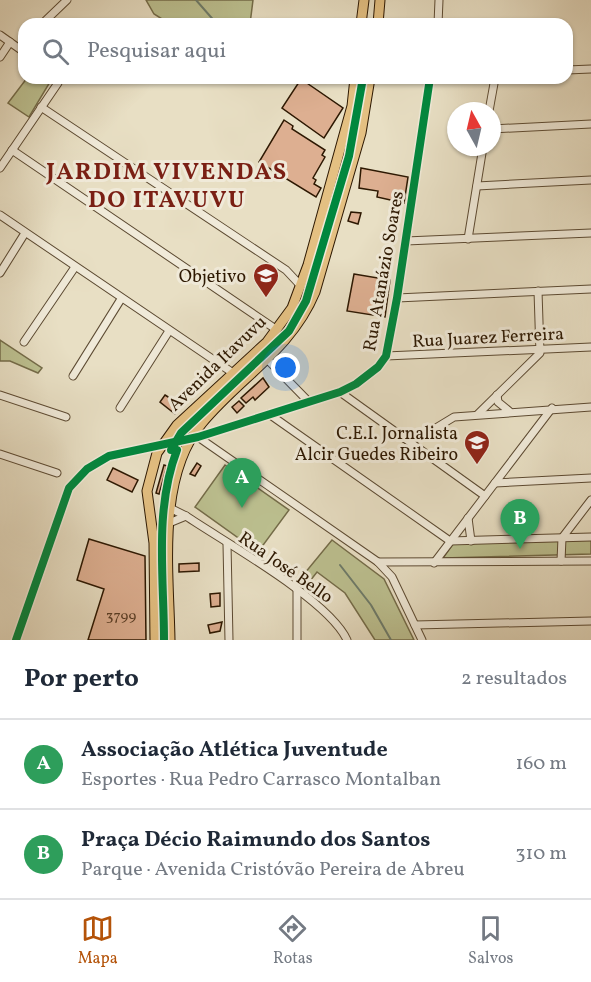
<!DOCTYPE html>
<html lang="pt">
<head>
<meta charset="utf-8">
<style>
  body { margin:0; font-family:Vollkorn,serif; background:#f2f2f3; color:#1f2937 }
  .compass { position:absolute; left:447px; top:102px; width:54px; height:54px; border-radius:50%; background:#fff; box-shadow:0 2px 4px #0004; rotate:352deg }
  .you { position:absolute; left:286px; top:368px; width:21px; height:21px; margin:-15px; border:4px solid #fff; border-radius:50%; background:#1a73e8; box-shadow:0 0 0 9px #1a73e833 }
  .badge { display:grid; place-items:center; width:39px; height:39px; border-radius:50%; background:#b45309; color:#fff; font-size:20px; font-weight:700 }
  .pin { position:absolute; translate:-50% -50px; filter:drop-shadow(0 2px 3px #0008) }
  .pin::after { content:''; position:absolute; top:32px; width:21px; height:18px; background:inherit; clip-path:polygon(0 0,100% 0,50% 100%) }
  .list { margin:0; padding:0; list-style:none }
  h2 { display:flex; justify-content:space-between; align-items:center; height:78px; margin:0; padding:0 24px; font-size:26px }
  h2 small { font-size:20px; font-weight:400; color:#747a83 }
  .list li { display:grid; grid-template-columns:39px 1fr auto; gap:18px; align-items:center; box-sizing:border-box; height:90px; padding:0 24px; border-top:2px solid #e0e1e3 }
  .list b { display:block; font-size:22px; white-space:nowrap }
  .list p { margin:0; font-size:20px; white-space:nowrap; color:#747a83 }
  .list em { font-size:20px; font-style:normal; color:#747a83 }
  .icon { flex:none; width:33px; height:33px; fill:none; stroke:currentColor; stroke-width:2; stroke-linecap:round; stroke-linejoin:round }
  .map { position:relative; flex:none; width:591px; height:640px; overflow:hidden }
  .search { position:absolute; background:#fff; box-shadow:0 2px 4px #0004; left:18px; right:18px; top:18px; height:66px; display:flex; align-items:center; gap:15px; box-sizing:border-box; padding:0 21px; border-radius:18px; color:#747a83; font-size:22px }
  .sheet { height:258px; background:#fff }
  nav { display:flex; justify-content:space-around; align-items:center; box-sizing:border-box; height:84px; border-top:2px solid #e0e1e3; background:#fff; font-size:16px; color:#747a83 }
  nav a { display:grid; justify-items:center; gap:3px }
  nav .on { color:#b45309 }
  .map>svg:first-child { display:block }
  .green { fill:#bcc090; stroke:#746c49; stroke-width:1.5 }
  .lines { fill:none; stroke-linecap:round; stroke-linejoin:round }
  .stream { stroke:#6d7b6a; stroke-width:2 }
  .building { fill:#ddaf91; stroke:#2d1802; stroke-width:1.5 }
  .minor-casing { stroke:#5c4a32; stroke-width:9 }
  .major-casing { stroke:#2d1802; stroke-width:11 }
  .minor { stroke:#f0ead9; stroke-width:7 }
  .major { stroke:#e4c082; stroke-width:9 }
  .cycleway-casing { stroke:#f0ead9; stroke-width:11 }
  .cycleway { stroke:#00873e; stroke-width:8 }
  .labels { text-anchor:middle; stroke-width:6; stroke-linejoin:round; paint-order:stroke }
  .number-label { font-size:15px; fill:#593e26 }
  .street-label { font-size:18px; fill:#2d1802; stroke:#f0ead9 }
  .poi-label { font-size:18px; fill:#2d1802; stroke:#f0ead9; text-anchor:end }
  .district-label { font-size:24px; font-weight:bold; letter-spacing:1.5px; fill:#7a1f14; stroke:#f0ead9 }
</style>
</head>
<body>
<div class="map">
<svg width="591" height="640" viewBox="0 0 591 640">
  <rect width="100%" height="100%" fill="#e8dfc4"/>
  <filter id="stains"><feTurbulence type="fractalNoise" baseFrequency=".00333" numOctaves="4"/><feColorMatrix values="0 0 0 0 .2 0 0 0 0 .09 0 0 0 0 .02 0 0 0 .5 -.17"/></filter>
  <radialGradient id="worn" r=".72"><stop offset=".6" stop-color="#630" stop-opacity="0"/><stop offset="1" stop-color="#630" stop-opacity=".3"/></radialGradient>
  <g class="green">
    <polygon points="146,0 253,0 250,24 170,24 154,14"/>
    <polygon points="27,78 48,78 50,82 29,117 8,103"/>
    <polygon points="0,340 42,368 38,373 10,361 0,361"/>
    <polygon points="225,465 289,510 258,552 195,507"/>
    <polygon points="332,540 384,579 414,640 375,640 345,593 317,572 303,590 295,585"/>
    <polygon points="591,540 591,554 443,558 453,544"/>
  </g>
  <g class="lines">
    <g class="stream">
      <polyline points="196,0 217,24"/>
      <polyline points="340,565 371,605 391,640"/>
    </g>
  </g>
  <g class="building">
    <polygon points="301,79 343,108 324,138 282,108"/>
    <polygon points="284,120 293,126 292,129 325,150 322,155 325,157 313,178 316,180 314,184 321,188 316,197 259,162"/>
    <polygon points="361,168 408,177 404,203 377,197 378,191 359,188"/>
    <polygon points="351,212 361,213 358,224 348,221"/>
    <polygon points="354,274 390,280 385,317 347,311"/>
    <polygon points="263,378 269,387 255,400 253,397 246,403 241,398"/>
    <polygon points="165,395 181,405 175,414 160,402"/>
    <polygon points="239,401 244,406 237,413 232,407"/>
    <polygon points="175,456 178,457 169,484 166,483"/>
    <polygon points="197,463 201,466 195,476 190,474"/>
    <polygon points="164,465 167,466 159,494 156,493"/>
    <polygon points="113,468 138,480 132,492 107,480"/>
    <polygon points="89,539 145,556 146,640 88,640 104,589 77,580"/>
    <polygon points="199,563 199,571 179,572 179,564"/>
    <polygon points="220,593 220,606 211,607 210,594"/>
    <polygon points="222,622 220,631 210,633 208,625"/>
  </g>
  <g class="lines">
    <defs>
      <g id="minor">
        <polyline points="42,24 67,0"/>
        <polyline points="438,24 439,0"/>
        <polyline points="0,35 24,52"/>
        <polyline points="0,57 10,42"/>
        <polyline points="567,70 591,69"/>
        <polyline points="41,107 286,270 301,286"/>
        <polyline points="489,111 495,78"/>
        <polyline points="492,129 591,124"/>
        <polyline points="12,150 277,330"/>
        <polyline points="0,168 58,83 56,78"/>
        <polyline points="477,186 591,180"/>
        <polyline points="0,215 233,373"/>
        <polyline points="468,239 483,147"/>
        <polyline points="406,241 591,233"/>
        <polyline points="0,273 25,233"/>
        <polyline points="397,298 591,289"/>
        <polyline points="24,342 75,267"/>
        <polyline points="386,356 591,347"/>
        <polyline points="267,359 307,400"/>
        <polyline points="73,376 121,299"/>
        <polyline points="340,392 485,496"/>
        <polyline points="0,395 66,417"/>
        <polyline points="497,395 498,402 509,411"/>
        <polyline points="120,408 169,331"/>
        <polyline points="269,414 450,541 591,537"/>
        <polyline points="478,414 540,353 538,291"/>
        <polyline points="198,437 378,562 392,577 422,640"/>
        <polyline points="403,438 421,437 454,417 591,407"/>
        <polyline points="0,454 57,473"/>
        <polyline points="495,483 591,478"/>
        <path d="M170 508 186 516C226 543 329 600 347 640"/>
        <polyline points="468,518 471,541"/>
        <polyline points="169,523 186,516"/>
        <polyline points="227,544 229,640"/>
        <polyline points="561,561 562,538 591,500"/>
        <polyline points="378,562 591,561"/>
        <polyline points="434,563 552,408"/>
        <polyline points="297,590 297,640"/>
        <polyline points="415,625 591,621"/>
        <polyline points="16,640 69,488 87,469 109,456 198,437 340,392 356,384 378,367 386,356 397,298 430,78"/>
      </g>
      <g id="major">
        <polyline points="361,24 364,0"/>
        <polyline points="378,24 380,0"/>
        <polyline points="155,640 154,543 147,491 157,453 177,425 267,342 292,308 308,265 352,106 355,78"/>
        <path d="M170 640C169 573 156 477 202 423 241 376 291 350 315 292L361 133 370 78"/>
      </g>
    </defs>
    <use href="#minor" class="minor-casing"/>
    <use href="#major" class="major-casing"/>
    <use href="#minor" class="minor"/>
    <use href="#major" class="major"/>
    <defs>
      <g id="cycleway">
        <polyline points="16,640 69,488 87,469 109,456 198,437 340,392 356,384 378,367 386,356 397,298 430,78"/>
        <path d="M164 640C164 577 154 510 177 450H171L181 433 289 331 306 301 349 156 363 78"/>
      </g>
    </defs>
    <use href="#cycleway" class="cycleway-casing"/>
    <use href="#cycleway" class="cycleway"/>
  </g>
  <defs>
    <symbol id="university-pin" viewBox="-11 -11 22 30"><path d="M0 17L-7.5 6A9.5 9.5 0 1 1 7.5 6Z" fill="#8f2418" stroke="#f0ead9"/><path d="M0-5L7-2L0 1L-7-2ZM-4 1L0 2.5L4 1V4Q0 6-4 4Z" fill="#fff"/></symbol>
    <symbol id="school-pin" viewBox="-11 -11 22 30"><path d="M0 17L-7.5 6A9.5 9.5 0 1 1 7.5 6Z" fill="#8f2418" stroke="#f0ead9"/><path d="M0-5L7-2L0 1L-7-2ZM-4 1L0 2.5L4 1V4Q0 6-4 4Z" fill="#fff"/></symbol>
  </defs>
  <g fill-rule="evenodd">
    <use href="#university-pin" x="251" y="261" width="30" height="40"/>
    <use href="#school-pin" x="462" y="428" width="30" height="40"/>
  </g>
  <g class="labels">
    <g class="number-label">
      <text x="121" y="620">3799</text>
    </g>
    <g class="street-label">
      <text transform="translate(383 271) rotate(-80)" y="6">Rua Atanázio Soares</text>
      <text transform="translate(488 337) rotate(-3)" y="6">Rua Juarez Ferreira</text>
      <text transform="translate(217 363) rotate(-44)" y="6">Avenida Itavuvu</text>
      <text transform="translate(286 567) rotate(35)" y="6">Rua José Bello</text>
    </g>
    <g class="poi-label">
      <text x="246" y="282">Objetivo</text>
      <text x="458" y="439">C.E.I. Jornalista<tspan x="458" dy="21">Alcir Guedes Ribeiro</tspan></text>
    </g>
    <g class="district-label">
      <text x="167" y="179">JARDIM VIVENDAS<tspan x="167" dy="28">DO ITAVUVU</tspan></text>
    </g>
  </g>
  <rect width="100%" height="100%" filter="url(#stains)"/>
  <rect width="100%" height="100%" fill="url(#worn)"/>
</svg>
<svg class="compass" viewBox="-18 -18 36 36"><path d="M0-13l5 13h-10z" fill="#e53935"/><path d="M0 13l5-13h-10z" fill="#747a83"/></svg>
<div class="you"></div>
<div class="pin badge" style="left:242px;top:508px;background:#2e9e5b">A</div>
<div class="pin badge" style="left:520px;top:549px;background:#2e9e5b">B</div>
<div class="search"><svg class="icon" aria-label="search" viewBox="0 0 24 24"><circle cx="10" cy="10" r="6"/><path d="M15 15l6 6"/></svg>Pesquisar aqui</div>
</div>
<section class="sheet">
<h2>Por perto<small>2 resultados</small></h2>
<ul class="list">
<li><span class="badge" style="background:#2e9e5b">A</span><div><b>Associação Atlética Juventude</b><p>Esportes · Rua Pedro Carrasco Montalban</p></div><em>160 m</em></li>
<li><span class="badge" style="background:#2e9e5b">B</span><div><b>Praça Décio Raimundo dos Santos</b><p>Parque · Avenida Cristóvão Pereira de Abreu</p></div><em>310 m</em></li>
</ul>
</section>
<nav>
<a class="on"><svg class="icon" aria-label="map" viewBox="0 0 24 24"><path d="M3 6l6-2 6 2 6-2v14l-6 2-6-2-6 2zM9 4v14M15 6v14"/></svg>Mapa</a>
<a><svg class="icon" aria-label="directions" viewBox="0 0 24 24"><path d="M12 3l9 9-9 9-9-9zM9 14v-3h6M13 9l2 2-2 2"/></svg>Rotas</a>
<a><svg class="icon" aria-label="saved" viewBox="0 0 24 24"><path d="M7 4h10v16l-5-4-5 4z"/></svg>Salvos</a>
</nav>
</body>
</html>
